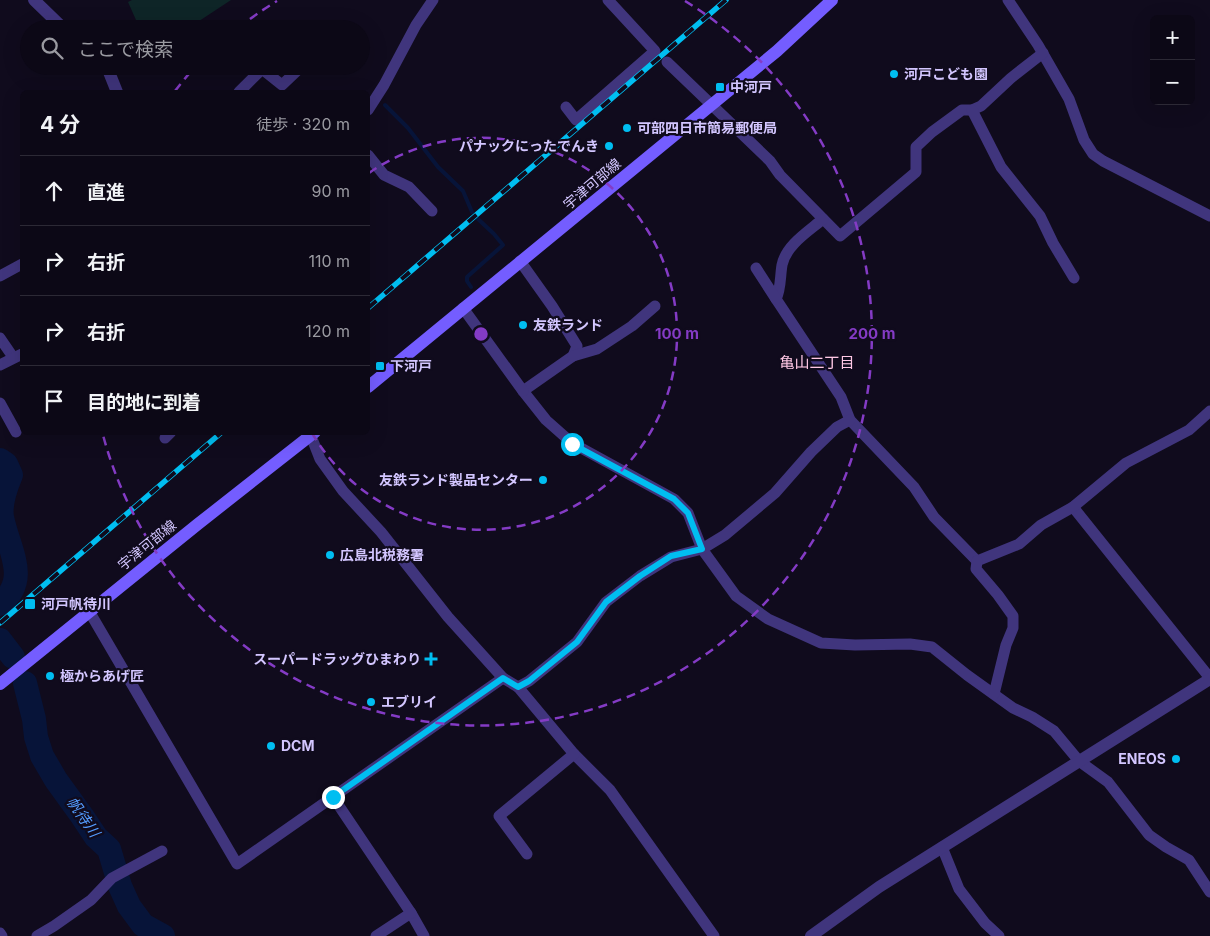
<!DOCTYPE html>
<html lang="ja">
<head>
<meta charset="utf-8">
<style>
  body { margin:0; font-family:Inter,"Noto Sans JP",sans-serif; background:#15111f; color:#f1f3f6 }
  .controls { position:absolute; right:15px; top:15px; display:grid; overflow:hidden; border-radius:8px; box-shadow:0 5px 20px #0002 }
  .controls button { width:45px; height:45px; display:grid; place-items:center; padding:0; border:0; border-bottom:1px solid #2c2935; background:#0c0816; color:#f1f3f6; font:25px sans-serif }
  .stop { position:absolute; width:15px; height:15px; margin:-11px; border:4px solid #00bef1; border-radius:50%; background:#fff }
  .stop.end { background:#00bef1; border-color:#fff; box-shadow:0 1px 5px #0008 }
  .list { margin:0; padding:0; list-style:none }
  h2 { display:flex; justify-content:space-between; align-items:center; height:65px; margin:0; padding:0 20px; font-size:21px }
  h2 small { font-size:16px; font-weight:400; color:#9a9aa1 }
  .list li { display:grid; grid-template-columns:32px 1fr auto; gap:15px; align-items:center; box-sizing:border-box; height:70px; padding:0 20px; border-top:1px solid #2c2935 }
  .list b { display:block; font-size:19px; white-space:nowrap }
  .list em { font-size:16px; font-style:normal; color:#9a9aa1 }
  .icon { flex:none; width:28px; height:28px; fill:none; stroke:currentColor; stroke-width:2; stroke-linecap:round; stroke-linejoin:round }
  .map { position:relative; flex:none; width:1210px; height:936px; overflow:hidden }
  .search { position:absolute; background:#0c0816; box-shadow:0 5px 20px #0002; left:20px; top:20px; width:350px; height:55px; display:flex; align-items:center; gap:12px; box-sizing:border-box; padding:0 18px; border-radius:28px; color:#9a9aa1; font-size:19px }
  .panel { position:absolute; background:#0c0816; box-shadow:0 5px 20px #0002; left:20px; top:90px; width:350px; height:345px; border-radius:8px }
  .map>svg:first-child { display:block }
  .green { fill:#0e2527 }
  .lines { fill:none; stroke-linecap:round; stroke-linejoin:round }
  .stream { stroke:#071439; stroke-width:4 }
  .river { stroke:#071439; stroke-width:24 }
  .minor { stroke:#40357d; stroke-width:11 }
  .tertiary { stroke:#40357d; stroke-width:12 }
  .secondary { stroke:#745dff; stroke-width:12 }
  .rail-casing { stroke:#00bef1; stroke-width:5.5 }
  .rail { stroke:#100b1d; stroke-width:4; stroke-dasharray:11; stroke-linecap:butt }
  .route { stroke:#00bef1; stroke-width:6 }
  .ring { fill:none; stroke:#843bc5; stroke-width:2.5; stroke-dasharray:9 6 }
  .poi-dot { fill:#00bef1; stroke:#100b1d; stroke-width:2 }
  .labels { text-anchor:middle; stroke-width:4.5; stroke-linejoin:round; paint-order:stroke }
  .poi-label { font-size:14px; font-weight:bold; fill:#d3c6ff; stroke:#100b1d; text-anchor:start }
  .street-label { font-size:14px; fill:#d3c6ff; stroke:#100b1d }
  .neighbourhood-label { font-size:15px; fill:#ffc8e5; stroke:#100b1d }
  .water-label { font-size:15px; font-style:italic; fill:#549cff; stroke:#100b1d }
  .centre { fill:#843bc5; stroke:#100b1d; stroke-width:2.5 }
  .ring-label { font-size:15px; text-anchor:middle; font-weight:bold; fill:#843bc5; stroke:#100b1d; stroke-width:4.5; stroke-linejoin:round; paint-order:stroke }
</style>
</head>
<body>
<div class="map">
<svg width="1210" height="936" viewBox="0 0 1210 936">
  <rect width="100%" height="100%" fill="#100b1d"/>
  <polygon class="green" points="132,0 231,0 187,29 140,29 128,2"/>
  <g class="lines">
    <g class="stream">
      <polyline points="385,105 408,128 438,167 463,191 472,212"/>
      <polyline points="471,287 467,281 467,277 503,245 494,234 478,219"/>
    </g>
    <g class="river">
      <path d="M0 460 6 464 11 475C6 487 0 504 2 517 8 549 31 579 0 604"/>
      <polyline points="0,640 13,657"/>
      <polyline points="25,683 34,719 36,737 42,756 56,780 82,816 96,837 109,849 120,886 129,906 143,925 163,936"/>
    </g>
    <g class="minor">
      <polyline points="1008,0 1038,45 1069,99 1084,140 1093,154 1103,161 1210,216"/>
      <polyline points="667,62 770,161 780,175 840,236 916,172 916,147 932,132 962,110 972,110 981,106 1011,78 1043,53"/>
      <polyline points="239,92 262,69 282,85 302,66"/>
      <polyline points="566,107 576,120 655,51 608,0"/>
      <polyline points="368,110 384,85 416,25 433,0"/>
      <polyline points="972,110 1001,167 1040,216 1053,243 1074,278"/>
      <polyline points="368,155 384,175 409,187 432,211"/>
      <path d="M823 219C809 231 786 245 782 265 780 277 781 289 776 299L841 397 850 420 914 487 934 517 977 561"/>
      <polyline points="520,261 552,306 577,346 573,356 523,391 546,420 572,443 674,499 688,513 702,549 736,596 768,619 821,643 855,645 910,644 932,647 967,675 1013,708 1032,717 1054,731 1079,761 1108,782 1149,835 1166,847 1189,860 1210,892"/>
      <polyline points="756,268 776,299"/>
      <polyline points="0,276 22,264"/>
      <polyline points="463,308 523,391"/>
      <polyline points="0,338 13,357"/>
      <polyline points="573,356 597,349 632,326 655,306"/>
      <polyline points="0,365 22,354"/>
      <polyline points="0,403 16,432"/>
      <polyline points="311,436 320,459 343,491 381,532 448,617 503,678 518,687 574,754 610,790 714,936"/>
      <polyline points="165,438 171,432"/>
      <polyline points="1073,507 1210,678"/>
      <polyline points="977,561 1019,544 1041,525 1073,507 1126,463 1189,430 1210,411"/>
      <polyline points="977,561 976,569 998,595 1013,616 1013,628 1006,645 994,694"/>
      <polyline points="89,611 237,864 503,678"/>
      <polyline points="518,687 529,681 577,642 606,602 640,576 671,557 702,549 725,535 775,493 811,452 837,427 850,420"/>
      <polyline points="333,797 411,913 424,936"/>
      <polyline points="942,847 959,889 985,923 999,936"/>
      <polyline points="527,854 499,816 574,754"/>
      <polyline points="0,933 2,936"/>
      <polyline points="37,936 54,926 91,900 112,878 162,851"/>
      <polyline points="376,936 411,913"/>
    </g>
    <g class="tertiary">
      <polyline points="34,0 64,29"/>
      <polyline points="104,66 109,72 117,92"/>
      <polyline points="811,936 879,887 1210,679"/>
    </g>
    <g class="secondary">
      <polyline points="368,387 777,51 832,0"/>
      <polyline points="0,684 198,524 315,432"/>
    </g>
    <defs>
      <g id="rail">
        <polyline points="368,308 726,0"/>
        <polyline points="0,623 222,432"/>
      </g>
    </defs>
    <use href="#rail" class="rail-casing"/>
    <use href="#rail" class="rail"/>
  </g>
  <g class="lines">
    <polyline class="route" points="333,797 503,678 518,687 529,681 577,642 606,602 640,576 671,556 702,549 688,513 674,499 572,444"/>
  </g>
  <g class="ring">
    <path d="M369 173A196 196 0 1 1 312 433"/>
    <path d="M175 91A391 391 0 0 1 195 67M238 28A391 391 0 0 1 277 1M685 1A391 391 0 1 1 103 435"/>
  </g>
  <g class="poi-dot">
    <circle cx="894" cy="74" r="5"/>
    <rect x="715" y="82" width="10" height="10" rx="2.5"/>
    <circle cx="627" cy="128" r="5"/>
    <circle cx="609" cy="146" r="5"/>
    <circle cx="523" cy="325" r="5"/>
    <rect x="375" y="361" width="10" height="10" rx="2.5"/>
    <circle cx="543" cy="480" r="5"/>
    <circle cx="330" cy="555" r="5"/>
    <rect x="24" y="598" width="12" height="12" rx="2.5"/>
    <path d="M428.5 651.5h5v5h5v5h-5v5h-5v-5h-5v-5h5z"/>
    <circle cx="50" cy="676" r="5"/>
    <circle cx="371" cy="702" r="5"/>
    <circle cx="271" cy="746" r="5"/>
    <circle cx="1176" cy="759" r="5"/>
  </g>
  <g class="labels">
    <g class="poi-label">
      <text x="904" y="79">河戸こども園</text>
      <text x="730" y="92">中河戸</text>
      <text x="637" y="133">可部四日市簡易郵便局</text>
      <text x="599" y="151" text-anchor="end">パナックにったでんき</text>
      <text x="533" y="330">友鉄ランド</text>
      <text x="390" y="371">下河戸</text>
      <text x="533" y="485" text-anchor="end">友鉄ランド製品センター</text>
      <text x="340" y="560">広島北税務署</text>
      <text x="41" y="609">河戸帆待川</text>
      <text x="421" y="664" text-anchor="end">スーパードラッグひまわり</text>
      <text x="60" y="681">極からあげ匠</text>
      <text x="381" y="707">エブリイ</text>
      <text x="281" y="751">DCM</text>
      <text x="1166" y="764" text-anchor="end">ENEOS</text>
    </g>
    <g class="street-label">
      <text transform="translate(592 184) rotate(-40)" y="5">宇津可部線</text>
      <text transform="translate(147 545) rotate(-39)" y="5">宇津可部線</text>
    </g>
    <g class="neighbourhood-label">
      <text x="817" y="368">亀山二丁目</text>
    </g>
    <g class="water-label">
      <text transform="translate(83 817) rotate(55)" y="5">帆待川</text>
    </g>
  </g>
  <circle cx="481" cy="334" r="8" class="centre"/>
  <g class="ring-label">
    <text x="677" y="339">100 m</text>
    <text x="872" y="339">200 m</text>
  </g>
</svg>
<div class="controls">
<button>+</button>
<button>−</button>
</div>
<div class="stop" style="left:572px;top:444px"></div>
<div class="stop end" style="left:333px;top:797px"></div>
<div class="search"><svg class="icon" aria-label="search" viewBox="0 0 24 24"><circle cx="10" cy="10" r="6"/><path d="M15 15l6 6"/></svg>ここで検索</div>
<section class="panel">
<h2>4 分<small>徒歩 · 320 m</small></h2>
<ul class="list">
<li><svg class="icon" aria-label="ahead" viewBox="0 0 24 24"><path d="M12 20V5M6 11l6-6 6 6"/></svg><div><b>直進</b></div><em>90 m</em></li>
<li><svg class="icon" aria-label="right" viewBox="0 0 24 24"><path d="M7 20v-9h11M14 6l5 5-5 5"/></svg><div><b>右折</b></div><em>110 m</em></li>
<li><svg class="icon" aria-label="right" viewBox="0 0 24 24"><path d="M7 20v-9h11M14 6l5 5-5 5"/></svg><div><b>右折</b></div><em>120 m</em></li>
<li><svg class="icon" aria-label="arrive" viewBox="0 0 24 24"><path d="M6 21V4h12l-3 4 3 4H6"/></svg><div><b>目的地に到着</b></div></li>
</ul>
</section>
</div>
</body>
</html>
